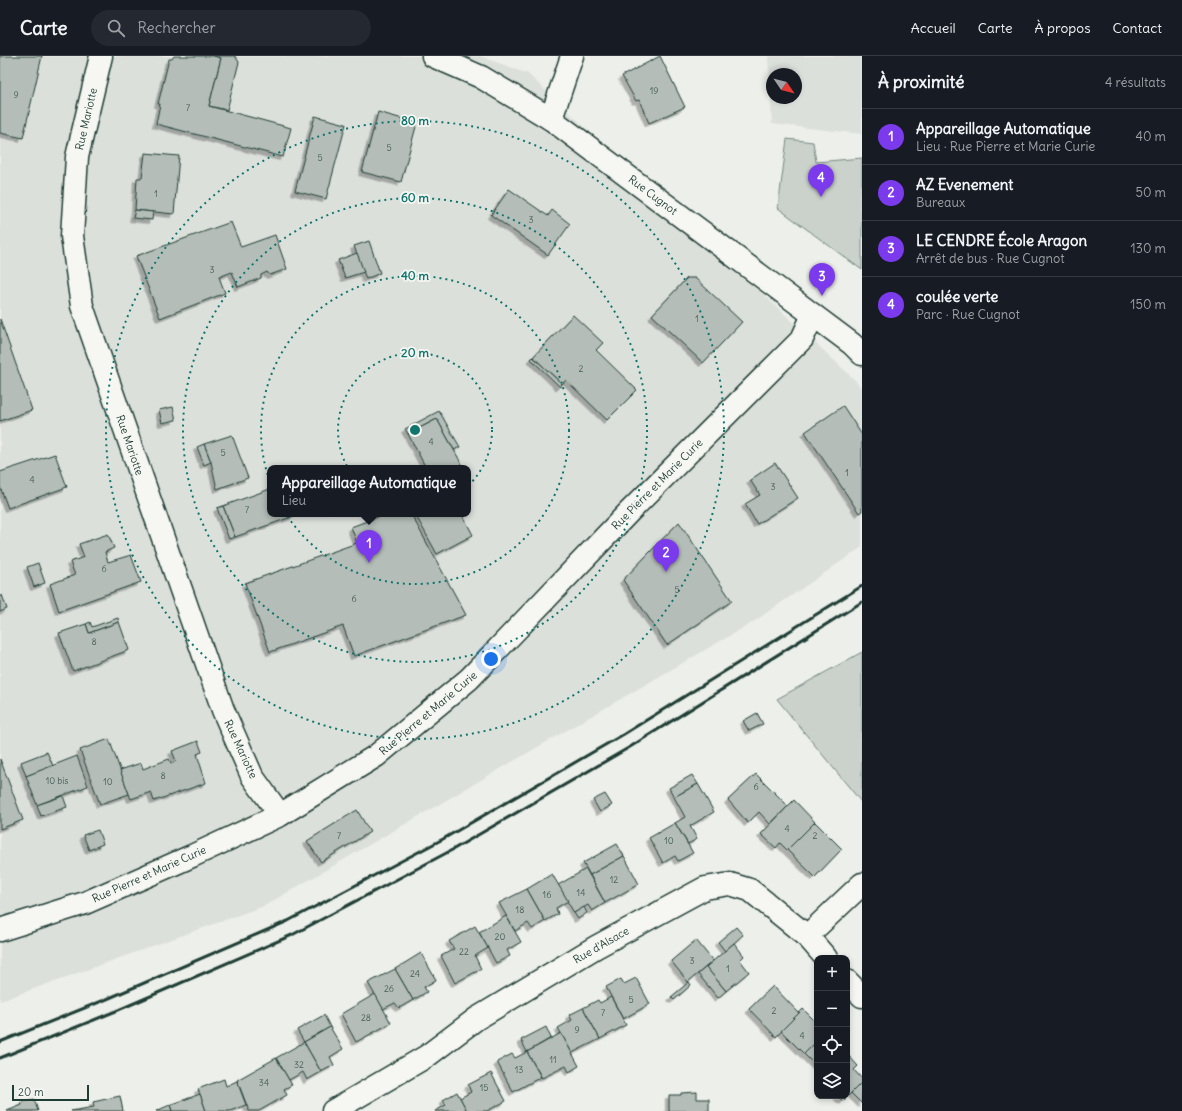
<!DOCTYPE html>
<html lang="fr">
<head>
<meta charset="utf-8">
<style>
  body { margin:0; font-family:Delius,sans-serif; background:#242831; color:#f1f3f6 }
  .controls { position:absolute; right:12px; bottom:12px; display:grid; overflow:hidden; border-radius:8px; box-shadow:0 2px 6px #0003 }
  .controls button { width:36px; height:36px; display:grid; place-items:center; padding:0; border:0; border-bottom:1px solid #363941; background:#171b24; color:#f1f3f6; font:20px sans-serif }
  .compass { position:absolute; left:766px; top:12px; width:36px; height:36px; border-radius:50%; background:#171b24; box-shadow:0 2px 6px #0003; rotate:125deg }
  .scale { position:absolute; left:12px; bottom:10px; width:77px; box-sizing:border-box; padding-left:4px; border:2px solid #1f3d34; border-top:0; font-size:11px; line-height:14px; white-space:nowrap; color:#1f3d34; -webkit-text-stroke:3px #f6f6f2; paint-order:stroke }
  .you { position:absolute; left:491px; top:603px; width:14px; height:14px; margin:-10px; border:3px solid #fff; border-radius:50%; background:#1a73e8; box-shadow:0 0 0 6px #1a73e833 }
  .badge { display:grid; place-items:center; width:26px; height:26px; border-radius:50%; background:#7c3aed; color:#fff; font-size:13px; font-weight:700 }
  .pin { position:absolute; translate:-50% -33px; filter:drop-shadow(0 1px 2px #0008) }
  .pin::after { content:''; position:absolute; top:21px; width:14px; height:12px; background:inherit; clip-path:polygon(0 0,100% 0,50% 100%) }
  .popup { position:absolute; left:267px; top:409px; width:204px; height:52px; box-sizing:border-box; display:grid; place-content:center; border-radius:8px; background:#171b24; filter:drop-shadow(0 1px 3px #0005); font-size:13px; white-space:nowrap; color:#9ea1a6 }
  .popup b { font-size:15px; color:#f1f3f6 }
  .popup::after { content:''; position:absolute; left:50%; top:100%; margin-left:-8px; border:8px solid transparent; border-top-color:#171b24 }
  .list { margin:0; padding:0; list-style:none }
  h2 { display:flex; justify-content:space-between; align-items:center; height:52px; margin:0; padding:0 16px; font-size:17px }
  h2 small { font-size:13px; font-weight:400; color:#9ea1a6 }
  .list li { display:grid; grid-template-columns:26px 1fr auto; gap:12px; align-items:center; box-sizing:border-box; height:56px; padding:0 16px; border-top:1px solid #363941 }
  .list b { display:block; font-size:15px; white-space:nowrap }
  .list p { margin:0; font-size:13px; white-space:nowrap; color:#9ea1a6 }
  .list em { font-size:13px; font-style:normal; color:#9ea1a6 }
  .icon { flex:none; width:22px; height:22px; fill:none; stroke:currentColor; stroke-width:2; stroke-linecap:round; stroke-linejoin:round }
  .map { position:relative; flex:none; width:862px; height:1055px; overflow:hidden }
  header { display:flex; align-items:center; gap:24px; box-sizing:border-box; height:56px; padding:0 20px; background:#171b24; border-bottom:1px solid #363941 }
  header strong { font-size:19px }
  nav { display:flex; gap:22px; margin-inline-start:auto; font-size:14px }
  .search { width:280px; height:36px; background:#242831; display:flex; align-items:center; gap:10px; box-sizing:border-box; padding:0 14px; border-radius:22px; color:#9ea1a6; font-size:15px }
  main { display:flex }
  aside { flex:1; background:#171b24 }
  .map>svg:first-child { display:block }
  .built { fill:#dce0db; fill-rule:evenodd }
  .green { fill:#cbd2cc; stroke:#758880 }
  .building { fill:#b4bdb8; stroke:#1f3d34; filter:url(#shadow) }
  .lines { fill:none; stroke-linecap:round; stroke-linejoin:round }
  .street-casing { stroke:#1f3d34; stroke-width:25 }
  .street { stroke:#f6f6f2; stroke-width:22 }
  .rail { stroke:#1f3d34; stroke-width:3 }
  .ring { fill:none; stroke:#0f766e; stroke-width:2; stroke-dasharray:2 4 }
  .labels { text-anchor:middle; stroke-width:3.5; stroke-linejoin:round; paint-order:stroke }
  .number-label { font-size:9px; fill:#445d55 }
  .street-label { font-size:11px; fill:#1f3d34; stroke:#f6f6f2 }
  .centre { fill:#0f766e; stroke:#f6f6f2; stroke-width:2 }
  .ring-label { font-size:12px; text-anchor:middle; font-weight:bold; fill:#0f766e; stroke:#f6f6f2; stroke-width:3.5; stroke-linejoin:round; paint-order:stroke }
</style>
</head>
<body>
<header>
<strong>Carte</strong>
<div class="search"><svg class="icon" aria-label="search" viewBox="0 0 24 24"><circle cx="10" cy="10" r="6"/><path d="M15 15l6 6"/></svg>Rechercher</div>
<nav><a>Accueil</a><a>Carte</a><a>À propos</a><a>Contact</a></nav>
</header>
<main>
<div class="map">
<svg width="862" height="1055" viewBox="0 0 862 1055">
  <defs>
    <filter id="shadow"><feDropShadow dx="-3.5" dy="3.5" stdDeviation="0" flood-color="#0004"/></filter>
  </defs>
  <rect width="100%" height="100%" fill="#edefea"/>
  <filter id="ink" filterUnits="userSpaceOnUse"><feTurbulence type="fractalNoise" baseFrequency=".025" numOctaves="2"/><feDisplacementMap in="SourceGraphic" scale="8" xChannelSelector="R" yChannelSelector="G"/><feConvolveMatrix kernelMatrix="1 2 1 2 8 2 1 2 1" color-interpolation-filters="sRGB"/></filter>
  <g filter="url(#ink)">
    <g class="built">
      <path d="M0 0H480L528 18 855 324 862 333V491L755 565 264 850 0 945ZM270 412H468V458H270Z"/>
      <path d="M768 0H862V78L772 68ZM772 18H796V42H772Z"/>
    </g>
    <g class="green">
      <polygon points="787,83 813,86 816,106 862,102 862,214 778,152"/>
      <polygon points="862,596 862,747 777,643"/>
    </g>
    <g class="building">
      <polygon points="0,0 42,0 23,82 0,77"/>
      <polygon points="174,0 214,0 221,2 209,50 291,72 283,101 156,68 160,48 158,48 169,3 172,3"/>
      <polygon points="214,0 235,0 239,6 227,54 209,50 221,2"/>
      <polygon points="660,0 685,51 649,67 639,44 636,45 622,20"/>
      <polygon points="378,56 417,67 401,126 362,116"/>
      <polygon points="315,60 346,68 326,143 295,135"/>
      <polygon points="145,97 179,100 174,158 135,154 137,122 142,122"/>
      <polygon points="509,133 548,160 552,154 570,168 548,199 491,159"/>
      <polygon points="135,154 153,156 152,164 133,162"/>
      <polygon points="231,166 241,191 275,179 287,213 270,219 267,216 261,219 261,222 238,231 232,216 219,221 225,237 160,262 136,200"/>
      <polygon points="369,185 380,217 366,223 354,190"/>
      <polygon points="357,197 364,216 345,222 338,204"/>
      <polygon points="687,222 695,222 742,266 703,307 652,259"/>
      <polygon points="573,259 603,287 596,294 637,334 607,364 566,324 562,328 533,301"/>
      <polygon points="0,263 32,354 0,365"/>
      <polygon points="533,301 562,328 560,331 531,303"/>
      <polygon points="843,350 862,379 862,455 859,457 805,376"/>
      <polygon points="173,351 176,364 162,367 159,354"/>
      <polygon points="439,355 460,391 454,394 437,363 408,378 405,373"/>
      <polygon points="437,363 454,394 464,412 426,412 408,378"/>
      <polygon points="232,379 248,422 217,433 211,406 204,388"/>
      <polygon points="204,388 211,406 204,409 197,391"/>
      <polygon points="55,398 67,431 8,452 0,431 0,416"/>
      <polygon points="775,407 798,442 757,468 745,448 760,439 750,424"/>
      <polygon points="270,433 270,458 294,458 294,460 235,481 223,450"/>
      <polygon points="223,450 235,481 229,483 217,452"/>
      <polygon points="386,458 411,458 466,559 354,600 343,570 270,596 245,527 357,487 351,471"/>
      <polygon points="415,458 462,458 473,479 437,498"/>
      <polygon points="679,466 732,545 667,589 623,524"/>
      <polygon points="108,478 114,492 105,496 108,506 131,499 141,526 59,555 50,528 75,519 70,506 84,501 79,488"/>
      <polygon points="38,507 45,527 34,531 27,511"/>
      <polygon points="2,539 7,553 0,556 0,540"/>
      <polygon points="118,562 119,566 89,577 86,568 90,566 92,571"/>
      <polygon points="119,566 129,594 73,615 59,577 86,568 89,577"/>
      <polygon points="757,657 763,668 749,675 743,665"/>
      <polygon points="109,683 129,738 100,748 80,694"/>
      <polygon points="198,685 202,696 197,698 206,727 154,745 151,736 131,743 120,714 141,707 143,713 169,703 171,707 176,705 172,695"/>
      <polygon points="47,696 53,710 26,720 21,706"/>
      <polygon points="77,700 88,730 37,749 26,720"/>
      <polygon points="0,703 23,764 0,773"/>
      <polygon points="756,718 788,750 770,768 759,756 748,767 728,744"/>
      <polygon points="692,719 698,728 674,741 669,732"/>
      <polygon points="698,728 714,756 690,770 697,783 688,788 675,767 685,761 674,741"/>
      <polygon points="605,738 612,749 600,756 593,744"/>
      <polygon points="63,740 67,751 41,760 37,749"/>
      <polygon points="794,744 815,766 787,794 780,787 776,792 761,778"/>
      <polygon points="357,754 370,776 321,806 307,785"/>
      <polygon points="815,766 842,793 815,821 787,794"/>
      <polygon points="675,767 693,797 678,805 675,800 663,807 649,782"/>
      <polygon points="98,774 103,788 89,794 83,779"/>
      <polygon points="617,788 624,800 590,819 583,807"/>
      <polygon points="624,800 639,828 605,847 590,819"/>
      <polygon points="586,813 605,847 592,855 588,849 574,857 558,829"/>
      <polygon points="552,818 568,845 556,852 558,858 545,865 527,833"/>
      <polygon points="527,833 545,865 532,873 528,867 515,875 499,847"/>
      <polygon points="584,851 587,857 578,863 574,857"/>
      <polygon points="506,860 521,886 507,894 510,900 496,907 479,876"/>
      <polygon points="475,870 488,892 475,900 481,913 455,927 441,900 454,893 449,885"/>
      <polygon points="736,871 743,879 725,895 718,886"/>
      <polygon points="696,884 713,905 688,926 671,905"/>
      <polygon points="734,887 744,900 740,904 749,916 726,935 706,911"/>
      <polygon points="421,897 436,924 424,931 427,936 413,944 395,913"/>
      <polygon points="706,911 726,935 718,942 698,918"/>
      <polygon points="395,913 413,944 399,952 395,947 383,953 368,927"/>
      <polygon points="636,922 650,948 623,963 606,931 621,923 624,928"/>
      <polygon points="689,926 691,929 674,944 671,941"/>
      <polygon points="773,930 799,957 776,981 749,953"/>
      <polygon points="375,938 391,967 356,986 341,958"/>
      <polygon points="611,941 626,969 600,983 583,952 598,944 600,947"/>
      <polygon points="583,952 600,983 572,997 558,972 572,964 569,959"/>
      <polygon points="803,953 814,964 817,962 817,985 804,998 781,975"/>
      <polygon points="324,959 330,971 304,986 297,974"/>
      <polygon points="330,971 343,993 330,1001 334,1009 321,1016 304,986"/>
      <polygon points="546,971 551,982 527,996 521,984"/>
      <polygon points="561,977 579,1010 569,1016 566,1010 542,1022 527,996"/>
      <polygon points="817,985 817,1011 804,998"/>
      <polygon points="304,986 321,1016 307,1024 303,1016 289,1024 276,1002"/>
      <polygon points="527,996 541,1021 513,1036 497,1006 512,998 515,1002"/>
      <polygon points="847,998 858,1010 854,1014 862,1023 862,1026 843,1045 837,1040 847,1040"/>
      <polygon points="276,1002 292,1029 284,1033 287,1039 259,1055 249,1055 237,1024"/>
      <polygon points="491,1017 506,1045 487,1055 467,1055 460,1042 471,1036 468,1029"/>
      <polygon points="224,1023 226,1030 237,1025 246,1049 230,1055 206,1055 198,1033"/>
      <polygon points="862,1026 862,1048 851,1037"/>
      <polygon points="457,1036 467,1055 435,1055 446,1049 443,1044"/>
      <polygon points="697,1036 697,1043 709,1043 709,1055 669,1055 669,1039 681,1039 681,1037"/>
      <polygon points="200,1038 206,1055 172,1055 170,1049"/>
      <polygon points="120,1040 123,1055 71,1055 94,1051 93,1046"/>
      <polygon points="34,1043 38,1055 7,1055 22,1049 21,1047"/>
      <polygon points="170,1049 172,1055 156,1055"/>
    </g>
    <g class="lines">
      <defs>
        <g id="street">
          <polyline points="101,0 77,101 72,180 82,250 223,654 252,720 280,759"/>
          <polyline points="433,0 481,21 551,63 852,288 862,298"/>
          <polyline points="551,63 572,0"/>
          <polyline points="0,874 85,847 192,800 280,759 376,700 469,623 629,456 802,283 813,259"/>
          <polyline points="807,880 862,828"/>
          <polyline points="847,925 862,940"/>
          <polyline points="333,1055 427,1000 476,963 596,891 705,832 730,828 750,834 807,880 826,902"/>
        </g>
      </defs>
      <use href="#street" class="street-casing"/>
      <use href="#street" class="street"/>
      <g class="rail">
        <polyline points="0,986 107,943 288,865 443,783 624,678 862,530"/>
        <polyline points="0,1002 116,955 292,879 452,794 630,691 862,546"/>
      </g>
    </g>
  </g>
  <g class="ring">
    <circle cx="415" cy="374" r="77"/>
    <circle cx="415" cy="374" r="154"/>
    <circle cx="415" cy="374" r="232"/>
    <circle cx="415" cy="374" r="309"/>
  </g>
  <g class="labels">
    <g class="number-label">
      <text x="654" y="38">19</text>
      <text x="16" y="42">9</text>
      <text x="188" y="55">7</text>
      <text x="389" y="95">5</text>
      <text x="320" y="105">5</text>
      <text x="156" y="141">1</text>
      <text x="531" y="167">3</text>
      <text x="212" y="217">3</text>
      <text x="697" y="266">1</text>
      <text x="581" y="316">2</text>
      <text x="431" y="389">4</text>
      <text x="223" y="400">5</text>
      <text x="847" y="420">1</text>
      <text x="32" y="427">4</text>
      <text x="773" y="434">3</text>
      <text x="247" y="457">7</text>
      <text x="104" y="516">6</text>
      <text x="677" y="537">5</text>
      <text x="354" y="546">6</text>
      <text x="94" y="589">8</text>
      <text x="163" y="723">8</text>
      <text x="57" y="728">10 bis</text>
      <text x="108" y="729">10</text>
      <text x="756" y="734">6</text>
      <text x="787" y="776">4</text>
      <text x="339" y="783">7</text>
      <text x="815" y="783">2</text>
      <text x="669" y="788">10</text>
      <text x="614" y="827">12</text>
      <text x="581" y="840">14</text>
      <text x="547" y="842">16</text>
      <text x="520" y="857">18</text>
      <text x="500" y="884">20</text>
      <text x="464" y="899">22</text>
      <text x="692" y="908">3</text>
      <text x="728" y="916">1</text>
      <text x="415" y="921">24</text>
      <text x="389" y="936">26</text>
      <text x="631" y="947">5</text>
      <text x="774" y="958">2</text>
      <text x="603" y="960">7</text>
      <text x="366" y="965">28</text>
      <text x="577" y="977">9</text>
      <text x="802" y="983">4</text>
      <text x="553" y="1007">11</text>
      <text x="299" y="1012">32</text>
      <text x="519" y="1017">13</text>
      <text x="264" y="1030">34</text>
      <text x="484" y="1035">15</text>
    </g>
    <g class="street-label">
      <text transform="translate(86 63) rotate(-77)" y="4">Rue Mariotte</text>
      <text transform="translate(653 139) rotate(37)" y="4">Rue Cugnot</text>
      <text transform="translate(130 389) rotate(71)" y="4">Rue Mariotte</text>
      <text transform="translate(657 428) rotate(-45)" y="4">Rue Pierre et Marie Curie</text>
      <text transform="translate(428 657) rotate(-40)" y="4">Rue Pierre et Marie Curie</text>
      <text transform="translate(241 693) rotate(65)" y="4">Rue Mariotte</text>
      <text transform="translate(149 818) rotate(-24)" y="4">Rue Pierre et Marie Curie</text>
      <text transform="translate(601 889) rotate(-30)" y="4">Rue d'Alsace</text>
    </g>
  </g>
  <circle cx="415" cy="374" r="6" class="centre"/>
  <g class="ring-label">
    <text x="415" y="69">80 m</text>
    <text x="415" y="146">60 m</text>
    <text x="415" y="224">40 m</text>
    <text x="415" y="301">20 m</text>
  </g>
</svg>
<div class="controls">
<button>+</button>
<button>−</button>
<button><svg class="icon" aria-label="locate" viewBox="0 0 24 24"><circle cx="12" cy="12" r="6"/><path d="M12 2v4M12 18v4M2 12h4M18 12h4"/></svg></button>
<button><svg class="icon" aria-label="layers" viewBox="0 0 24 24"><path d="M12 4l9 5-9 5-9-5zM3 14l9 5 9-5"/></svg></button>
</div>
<svg class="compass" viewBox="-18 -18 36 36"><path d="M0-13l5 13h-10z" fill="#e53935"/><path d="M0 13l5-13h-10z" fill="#9ea1a6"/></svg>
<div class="scale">20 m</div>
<div class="you"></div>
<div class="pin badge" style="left:369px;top:507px">1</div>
<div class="popup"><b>Appareillage Automatique</b>Lieu</div>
<div class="pin badge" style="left:666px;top:516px">2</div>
<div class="pin badge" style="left:822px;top:240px">3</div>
<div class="pin badge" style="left:821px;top:141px">4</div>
</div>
<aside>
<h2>À proximité<small>4 résultats</small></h2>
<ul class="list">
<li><span class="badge">1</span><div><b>Appareillage Automatique</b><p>Lieu · Rue Pierre et Marie Curie</p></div><em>40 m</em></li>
<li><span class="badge">2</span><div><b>AZ Evenement</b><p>Bureaux</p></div><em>50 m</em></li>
<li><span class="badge">3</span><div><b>LE CENDRE École Aragon</b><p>Arrêt de bus · Rue Cugnot</p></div><em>130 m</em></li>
<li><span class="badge">4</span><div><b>coulée verte</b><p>Parc · Rue Cugnot</p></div><em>150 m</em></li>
</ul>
</aside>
</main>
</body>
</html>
